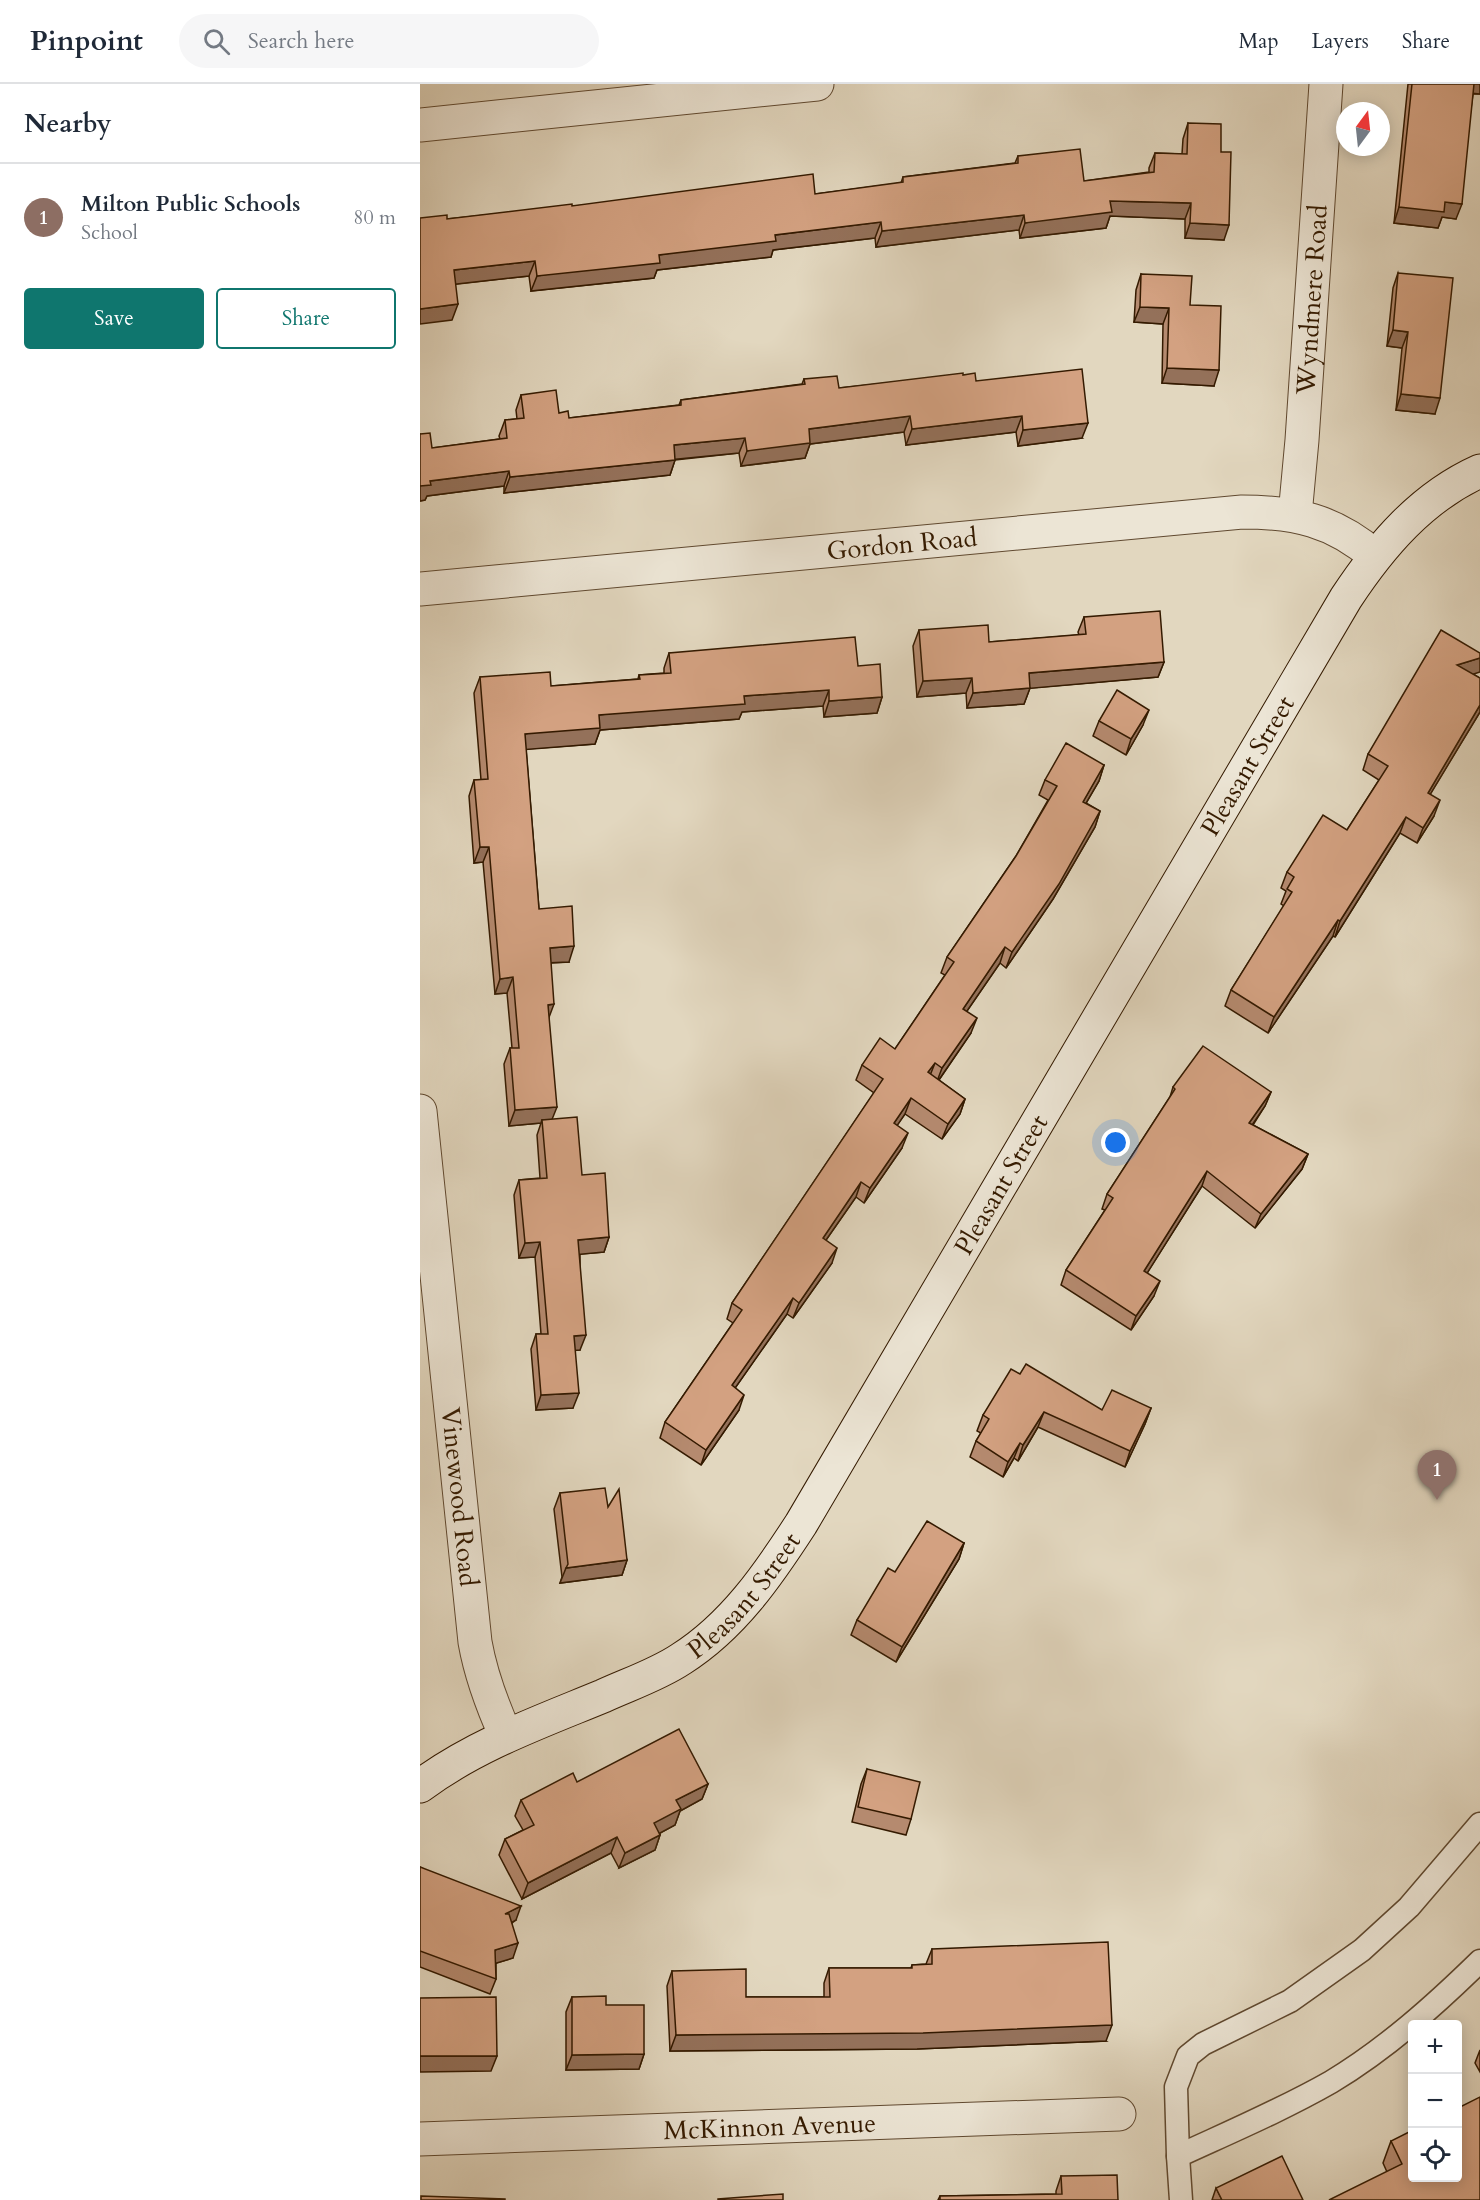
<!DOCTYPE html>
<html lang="en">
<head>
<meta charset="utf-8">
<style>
  body { margin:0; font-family:Cardo,serif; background:#f6f6f7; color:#1f2937 }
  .controls { position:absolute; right:18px; bottom:18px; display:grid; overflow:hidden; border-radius:6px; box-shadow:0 3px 15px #0003 }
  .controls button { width:54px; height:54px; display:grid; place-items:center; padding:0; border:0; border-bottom:2px solid #e0e1e3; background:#fff; color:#1f2937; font:30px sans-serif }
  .compass { position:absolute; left:916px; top:18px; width:54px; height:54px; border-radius:50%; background:#fff; box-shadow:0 3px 15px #0003; rotate:15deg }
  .you { position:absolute; left:696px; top:1059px; width:21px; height:21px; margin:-15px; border:4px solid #fff; border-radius:50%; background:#1a73e8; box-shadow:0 0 0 9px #1a73e833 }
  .badge { display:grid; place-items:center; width:39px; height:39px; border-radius:50%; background:#0f766e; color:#fff; font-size:20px; font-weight:700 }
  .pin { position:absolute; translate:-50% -50px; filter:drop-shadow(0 2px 3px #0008) }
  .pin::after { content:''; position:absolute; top:32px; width:21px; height:18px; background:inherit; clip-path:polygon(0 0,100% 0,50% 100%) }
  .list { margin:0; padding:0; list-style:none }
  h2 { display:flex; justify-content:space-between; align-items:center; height:78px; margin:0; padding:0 24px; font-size:26px }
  h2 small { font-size:20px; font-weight:400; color:#747a83 }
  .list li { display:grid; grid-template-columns:39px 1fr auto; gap:18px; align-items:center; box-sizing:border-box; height:108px; padding:0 24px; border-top:2px solid #e0e1e3 }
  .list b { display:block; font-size:22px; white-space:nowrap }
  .list p { margin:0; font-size:20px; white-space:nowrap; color:#747a83 }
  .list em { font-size:20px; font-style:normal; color:#747a83 }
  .actions { display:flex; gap:12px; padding:18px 24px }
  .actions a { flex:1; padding:14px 0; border:2px solid #0f766e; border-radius:6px; text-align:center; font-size:21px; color:#0f766e }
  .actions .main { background:#0f766e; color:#fff }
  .icon { flex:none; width:33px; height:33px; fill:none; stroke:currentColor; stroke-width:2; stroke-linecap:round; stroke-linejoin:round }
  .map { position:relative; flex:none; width:1060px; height:2116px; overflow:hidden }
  header { display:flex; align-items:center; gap:36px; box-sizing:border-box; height:84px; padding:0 30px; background:#fff; border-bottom:2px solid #e0e1e3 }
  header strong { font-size:28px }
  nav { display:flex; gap:33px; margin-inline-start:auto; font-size:21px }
  .search { width:420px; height:54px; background:#f6f6f7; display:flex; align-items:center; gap:15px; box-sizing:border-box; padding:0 21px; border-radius:33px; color:#747a83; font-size:22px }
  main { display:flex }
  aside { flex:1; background:#fff }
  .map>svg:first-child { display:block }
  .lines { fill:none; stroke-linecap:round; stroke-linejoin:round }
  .lane-casing { stroke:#604930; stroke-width:25 }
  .street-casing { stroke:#604930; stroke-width:35 }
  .secondary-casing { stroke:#341a00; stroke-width:35 }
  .lane { stroke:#ece5d5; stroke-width:22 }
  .street { stroke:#ece5d5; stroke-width:33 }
  .secondary { stroke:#ece5d5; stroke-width:33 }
  .wall { fill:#b58a6f; stroke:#341a00; stroke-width:1.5 }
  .shaded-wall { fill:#94715a; stroke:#341a00; stroke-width:1.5 }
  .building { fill:#d3a181; stroke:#341a00; stroke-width:1.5 }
  .labels { text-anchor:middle; stroke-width:6; stroke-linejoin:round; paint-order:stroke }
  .street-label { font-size:26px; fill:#341a00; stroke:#ece5d5 }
</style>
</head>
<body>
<header>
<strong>Pinpoint</strong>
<div class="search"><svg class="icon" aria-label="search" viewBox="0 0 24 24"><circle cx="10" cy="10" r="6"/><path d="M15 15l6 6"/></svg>Search here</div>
<nav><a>Map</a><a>Layers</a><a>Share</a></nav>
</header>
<main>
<aside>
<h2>Nearby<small></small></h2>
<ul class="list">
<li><span class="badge" style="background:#8d6e63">1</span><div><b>Milton Public Schools</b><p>School</p></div><em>80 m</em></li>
</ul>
<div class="actions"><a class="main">Save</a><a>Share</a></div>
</aside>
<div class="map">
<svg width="1060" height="2116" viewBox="0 0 1060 2116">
  <rect width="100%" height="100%" fill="#e2d7bf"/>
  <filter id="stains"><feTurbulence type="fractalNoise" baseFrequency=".00333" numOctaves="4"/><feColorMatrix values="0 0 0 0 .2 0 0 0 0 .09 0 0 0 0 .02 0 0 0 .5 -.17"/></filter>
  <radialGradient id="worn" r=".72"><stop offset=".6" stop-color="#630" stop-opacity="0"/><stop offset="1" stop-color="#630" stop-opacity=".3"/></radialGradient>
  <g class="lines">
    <defs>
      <g id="lane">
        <polyline points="758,2072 756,2003 768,1972 783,1960 870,1917 942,1866 989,1823 1060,1740"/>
        <path d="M761 2116 758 2072C810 2048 862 2026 911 1998 966 1965 1015 1921 1060 1877"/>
      </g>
      <g id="street">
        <polyline points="0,41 397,0"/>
        <path id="s1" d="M875 431 882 356 906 0"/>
        <path id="s2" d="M0 505 822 428C875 428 913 436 955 472"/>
        <path id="s3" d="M0 1027 55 1558C61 1592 72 1621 86 1652"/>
        <path id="s4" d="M0 2055 699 2030"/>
      </g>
      <g id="secondary">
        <path id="s5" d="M0 1702C55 1661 120 1638 183 1612 209 1600 237 1591 261 1575 313 1542 348 1491 381 1440L926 514C961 461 1002 413 1060 387"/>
      </g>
    </defs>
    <use href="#lane" class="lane-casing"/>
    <use href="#street" class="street-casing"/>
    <use href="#secondary" class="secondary-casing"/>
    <use href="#lane" class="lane"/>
    <use href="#street" class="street"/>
    <use href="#secondary" class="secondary"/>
  </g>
  <g class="wall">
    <polygon points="988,0 1060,0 1060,10 1053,10 1036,135 1022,133 1018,144 974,139"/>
    <polygon points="768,39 801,68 804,156 765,154 765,135 690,132 686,144 600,154 599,146 456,163 455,154 353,166 351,173 237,186 234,194 111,207 109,192 35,200 32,236 27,135 152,122 395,110 481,99 483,93 595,79 598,72 664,97 729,88 729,84 735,69 762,70 763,55"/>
    <polygon points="978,189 1015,330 976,326 982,264 967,262 973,204"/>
    <polygon points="721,190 770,221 794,302 742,299 743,240 714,238 716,206"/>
    <polygon points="543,291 662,354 598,362 596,348 486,361 484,348 390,360 385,374 321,382 319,369 255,376 250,391 84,409 84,402 7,412 5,416 0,417 0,350 12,364 80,355 79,352 85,336 97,335 96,326 101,311 149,334 259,321 261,316 382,300 384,295 419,304"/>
    <polygon points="664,533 744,578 738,593 610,604 604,620 547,624 546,609 497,613 493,562 499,546 569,558 659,551 658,548"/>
    <polygon points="249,569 438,582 462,613 457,629 404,633 403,622 322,628 319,635 180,646 175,660 106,665 119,825 149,878 131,879 129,933 132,1035 162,1091 189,1153 184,1168 160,1170 160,1266 155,1266 153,1324 116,1326 111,1265 116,1250 121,1250 115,1173 99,1174 94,1111 99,1096 120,1094 117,1051 121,1039 89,1042 84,980 90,964 92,964 87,909 75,910 63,778 54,779 49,712 54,696 61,696 54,609 60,593 131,602 218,595 219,591 244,589 244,584"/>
    <polygon points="1060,569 1060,587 1053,590 1060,594 1060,628 1010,710 1014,732 997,759 980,749 915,853 913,852 848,949 805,922 811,906 864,822 861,820 866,807 861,804 867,788 927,746 959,696 943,686 948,670"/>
    <polygon points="679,637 723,641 706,671 673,652"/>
    <polygon points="684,681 679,697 666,719 680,727 675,743 633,815 586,884 580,879 547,927 551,949 519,996 545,1015 540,1030 522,1055 485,1030 477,1041 482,1064 444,1119 436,1113 406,1156 412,1179 373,1234 367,1230 315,1304 319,1326 281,1381 240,1354 245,1338 313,1239 307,1235 312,1219 454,1009 436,996 442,981 475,965 525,891 521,889 527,873 596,772 628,716 619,711 625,696"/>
    <polygon points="753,1003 851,1008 845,1022 833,1041 888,1070 882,1085 835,1144 782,1102 727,1189 734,1212 711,1246 641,1201 646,1186 685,1126 682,1125 687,1110 750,1013"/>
    <polygon points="600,1290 682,1326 731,1324 725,1340 705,1383 618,1343 598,1377 594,1374 583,1393 550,1373 556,1357 561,1349 557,1347 563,1331"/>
    <polygon points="140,1409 188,1423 207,1476 202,1491 140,1499 142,1493 134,1425"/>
    <polygon points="544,1459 539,1475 476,1578 431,1551 437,1536 475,1488"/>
    <polygon points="447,1685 491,1735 486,1751 432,1738 441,1700"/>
    <polygon points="157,1698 288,1700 282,1715 260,1727 255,1741 240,1749 240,1751 235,1766 199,1784 191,1769 102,1815 79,1771 85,1755 103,1746 95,1732 101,1716"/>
    <polygon points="0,1783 96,1836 92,1839 93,1874 76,1879 76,1895 70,1910 0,1883"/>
    <polygon points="512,1865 686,1957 497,1965 250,1967 247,1902 252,1887 326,1913 404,1913 404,1899 409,1884 491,1884 492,1881 506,1880"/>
    <polygon points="152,1913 186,1921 224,1970 219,1985 146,1986 146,1928"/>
    <polygon points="1060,1966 1060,1988 1055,1979"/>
    <polygon points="971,2057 1060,2116 967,2088 963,2079"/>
    <polygon points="641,2092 698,2116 518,2116 520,2112 636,2110 636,2107"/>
    <polygon points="796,2104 802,2116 792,2116"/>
  </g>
  <g class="shaded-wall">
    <polygon points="1052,0 1060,0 1060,10 1049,9"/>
    <polygon points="690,117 771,119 765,135 690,132 686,144 600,154 605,139"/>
    <polygon points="1025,118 1042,120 1036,135 1022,133 1018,144 974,139 979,123"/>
    <polygon points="604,131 599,146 456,163 462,147"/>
    <polygon points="461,138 455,154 353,166 351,173 237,186 234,194 111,207 117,192 355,151"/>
    <polygon points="770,139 809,141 804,156 765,154"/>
    <polygon points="115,177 109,192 28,201 34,186"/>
    <polygon points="38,220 32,236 0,240 0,225"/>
    <polygon points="720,223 749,224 743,240 714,238"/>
    <polygon points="973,246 988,248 982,264 967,262"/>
    <polygon points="747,284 799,286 794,302 742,299"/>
    <polygon points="981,310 1020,314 1015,330 976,326"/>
    <polygon points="490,332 484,348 390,360 385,374 321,382 327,367 389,345"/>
    <polygon points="602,332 596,348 486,361 492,345"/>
    <polygon points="668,339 662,354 598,362 603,346"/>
    <polygon points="325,354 319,369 248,376 254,361"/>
    <polygon points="255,376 250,391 84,409 90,393"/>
    <polygon points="89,387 84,402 7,412 5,416 0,417 0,402 10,397"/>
    <polygon points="1060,574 1060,588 1032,597 1037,581"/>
    <polygon points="744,578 738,593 603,605 609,589"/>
    <polygon points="552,594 546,609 497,613 503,597"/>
    <polygon points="610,604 604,620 547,624 553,609"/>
    <polygon points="409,606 403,622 322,628 319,635 180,646 175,660 100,666 105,650 179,631 324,612"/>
    <polygon points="462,613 457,629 404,633 409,617"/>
    <polygon points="1060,621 1060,628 1002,724 1008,709"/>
    <polygon points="729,626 723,641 706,671 711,655"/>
    <polygon points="684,681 679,697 658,733 663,718"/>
    <polygon points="1020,716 1014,732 997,759 1003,744"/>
    <polygon points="680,727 675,743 633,815 586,884 592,868"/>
    <polygon points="986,733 980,749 915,853 920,837"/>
    <polygon points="60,763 69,763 63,778 54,779"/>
    <polygon points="918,836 913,852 848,949 854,933"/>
    <polygon points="154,862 149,878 124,879 130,864"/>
    <polygon points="585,863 580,879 538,940 543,925"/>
    <polygon points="93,893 87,909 75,910 80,895"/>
    <polygon points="134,920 128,936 128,921"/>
    <polygon points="557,934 551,949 516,1000 522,984"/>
    <polygon points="515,979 509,994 508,988"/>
    <polygon points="851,1008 845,1022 824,1053 829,1039"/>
    <polygon points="491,1014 485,1030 468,1055 474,1039"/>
    <polygon points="545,1015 540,1030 522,1055 528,1040"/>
    <polygon points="137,1023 131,1038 122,1036 121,1039 89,1042 95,1026"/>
    <polygon points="488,1049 482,1064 444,1119 450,1104"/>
    <polygon points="888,1070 882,1085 835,1144 841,1130"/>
    <polygon points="787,1087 782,1102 719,1202 724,1187"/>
    <polygon points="441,1098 436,1113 397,1169 403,1154"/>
    <polygon points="189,1153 184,1168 153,1171 158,1156"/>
    <polygon points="120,1158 115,1173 99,1174 105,1159"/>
    <polygon points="417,1164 412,1179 373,1234 379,1219"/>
    <polygon points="740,1197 734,1212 711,1246 716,1232"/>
    <polygon points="373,1214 367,1230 306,1317 312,1301"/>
    <polygon points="166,1251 160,1266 148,1267 154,1252"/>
    <polygon points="159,1309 153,1324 116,1326 121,1311"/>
    <polygon points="324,1311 319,1326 281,1381 286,1366"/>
    <polygon points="731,1324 725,1340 705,1383 710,1367"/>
    <polygon points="624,1328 618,1343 598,1377 603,1361"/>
    <polygon points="600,1359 594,1374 583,1393 588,1378"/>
    <polygon points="544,1459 539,1475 476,1578 482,1563"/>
    <polygon points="207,1476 202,1491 140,1499 146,1484"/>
    <polygon points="288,1700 282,1715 260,1727 255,1741 229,1755 234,1739 256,1716"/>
    <polygon points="240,1751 235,1766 199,1784 205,1769"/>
    <polygon points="197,1753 191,1769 102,1815 108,1799"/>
    <polygon points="101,1822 96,1836 80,1845 85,1830"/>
    <polygon points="98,1859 93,1874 70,1881 75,1866"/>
    <polygon points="692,1941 686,1957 497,1965 250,1967 256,1951"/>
    <polygon points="224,1970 219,1985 146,1986 152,1971"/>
    <polygon points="0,1972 77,1972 71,1987 0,1988"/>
  </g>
  <g class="building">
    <polygon points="992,0 1054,0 1042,120 1025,118 1024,128 979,123"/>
    <polygon points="768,39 801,40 801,68 811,68 809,141 770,139 771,119 690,117 692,128 605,139 604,131 462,147 461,138 355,151 356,157 239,171 240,179 117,192 115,177 34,186 38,220 0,225 0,134 27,131 27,135 152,120 152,122 393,90 395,110 483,98 483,93 598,79 598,72 660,65 664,97 734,88 735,69 767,70"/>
    <polygon points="978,189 1033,194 1020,314 981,310 988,248 973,246"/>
    <polygon points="721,190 772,192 770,221 801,222 799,286 747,284 749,224 720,223"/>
    <polygon points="662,285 668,339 603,346 602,332 492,345 490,332 389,345 390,359 327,367 325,354 254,361 255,376 90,393 89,387 10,397 11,401 0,402 0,350 10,349 12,364 87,354 85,336 104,334 101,311 136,306 139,329 148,327 149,334 261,321 261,316 385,300 384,295 417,292 419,304 543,289 543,291 555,289 556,297"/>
    <polygon points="740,527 744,578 609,589 610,604 553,609 552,594 503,597 499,546 568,541 569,558 666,550 664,533"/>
    <polygon points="1021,546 1060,569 1060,574 1037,581 1060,594 1060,621 1008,709 1020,716 1003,744 986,733 920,837 918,836 854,933 811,906 872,808 867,805 874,793 867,788 903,731 927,746 968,682 948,670"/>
    <polygon points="435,553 438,582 460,580 462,613 409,617 409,606 324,612 325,620 179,631 180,644 105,650 119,825 152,822 154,862 130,864 134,920 128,921 137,1023 95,1026 90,964 99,964 93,893 80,895 69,763 60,763 54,696 68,695 60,593 130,588 131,602 220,595 219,591 251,589 249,569"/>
    <polygon points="697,606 729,626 711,655 679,637"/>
    <polygon points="646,659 684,681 663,718 680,727 639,800 592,868 585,863 543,925 557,934 522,984 515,979 508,988 545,1015 528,1040 491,1014 474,1039 488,1049 450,1104 441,1098 403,1154 417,1164 379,1219 373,1214 312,1301 324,1311 286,1366 245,1338 322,1226 312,1219 463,995 442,981 460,954 475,965 534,878 527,873 596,772 637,702 625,696"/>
    <polygon points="783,962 851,1008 829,1039 888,1070 841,1130 787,1087 724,1187 740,1197 716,1232 646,1186 693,1114 687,1110 755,1005 753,1003"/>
    <polygon points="157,1033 162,1091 185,1089 189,1153 158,1156 166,1251 154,1252 159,1309 121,1311 116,1250 128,1250 120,1158 105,1159 99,1096 127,1094 122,1036"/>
    <polygon points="606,1280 682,1326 692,1306 731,1324 710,1367 624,1328 603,1361 600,1359 588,1378 556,1357 569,1335 563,1331 591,1285 600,1290"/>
    <polygon points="185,1404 188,1423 199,1405 207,1476 146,1484 148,1480 140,1409"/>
    <polygon points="507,1437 544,1459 482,1563 437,1536 468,1484 475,1488"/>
    <polygon points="259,1645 288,1700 256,1716 261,1725 234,1739 240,1751 205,1769 197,1753 108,1799 85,1755 114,1741 101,1716 153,1689 157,1698"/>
    <polygon points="447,1685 500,1698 491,1735 438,1723"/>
    <polygon points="0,1783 101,1822 85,1830 89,1830 98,1859 75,1866 76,1895 0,1867"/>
    <polygon points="688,1858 692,1941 503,1949 256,1951 252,1887 326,1885 326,1913 410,1913 409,1884 492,1884 492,1881 512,1880 512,1865"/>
    <polygon points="186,1912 186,1921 224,1921 224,1970 152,1971 152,1913"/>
    <polygon points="76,1913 77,1972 0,1972 0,1914"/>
    <polygon points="1060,2013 1060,2116 909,2116 982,2080 971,2057 993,2046 993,2094 1038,2094 1038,2024"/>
    <polygon points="862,2072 883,2116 802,2116 796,2104"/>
    <polygon points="697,2091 698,2116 520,2116 520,2112 642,2110 641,2092"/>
    <polygon points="363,2110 363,2116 298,2116 298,2115"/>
    <polygon points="1,2112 85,2115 85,2116 1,2116"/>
  </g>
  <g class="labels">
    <g class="street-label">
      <text dy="9" stroke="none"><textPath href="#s1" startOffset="216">Wyndmere Road</textPath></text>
      <text dy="9" stroke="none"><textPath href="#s2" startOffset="484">Gordon Road</textPath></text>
      <text dy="9" stroke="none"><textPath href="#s5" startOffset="1353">Pleasant Street</textPath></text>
      <text dy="9" stroke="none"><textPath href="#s5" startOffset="867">Pleasant Street</textPath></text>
      <text dy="9" stroke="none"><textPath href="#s3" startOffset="388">Vinewood Road</textPath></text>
      <text dy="9" stroke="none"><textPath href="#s5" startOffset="381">Pleasant Street</textPath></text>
      <text dy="9" stroke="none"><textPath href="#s4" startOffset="350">McKinnon Avenue</textPath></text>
    </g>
  </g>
  <rect width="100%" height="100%" filter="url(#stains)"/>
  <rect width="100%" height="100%" fill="url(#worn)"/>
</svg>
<div class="controls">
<button>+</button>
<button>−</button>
<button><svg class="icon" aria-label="locate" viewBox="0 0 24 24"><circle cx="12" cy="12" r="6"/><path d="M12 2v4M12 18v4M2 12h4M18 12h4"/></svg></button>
</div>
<svg class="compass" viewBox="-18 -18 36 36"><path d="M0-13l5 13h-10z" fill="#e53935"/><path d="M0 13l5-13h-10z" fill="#747a83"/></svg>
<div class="you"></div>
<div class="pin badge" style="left:1017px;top:1416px;background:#8d6e63">1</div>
</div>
</main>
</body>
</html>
